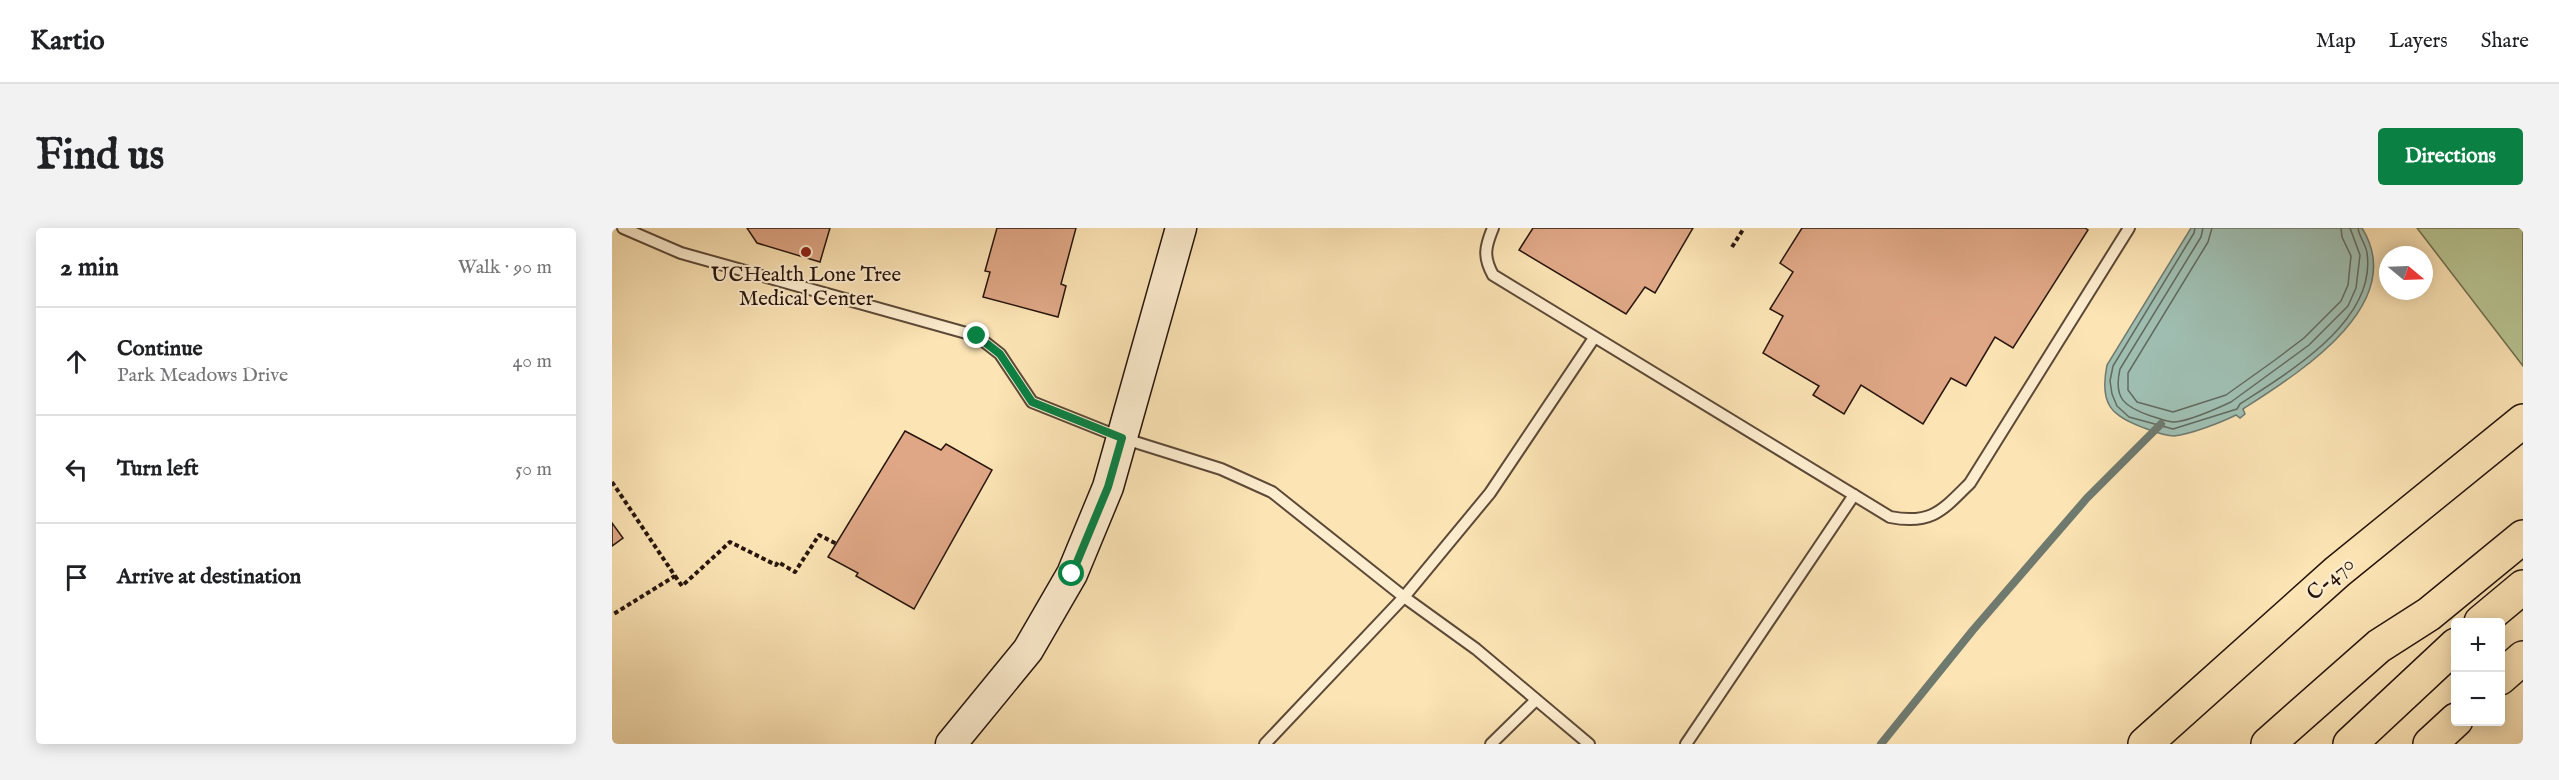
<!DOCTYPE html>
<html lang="en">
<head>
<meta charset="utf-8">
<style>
  body { margin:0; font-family:"IM FELL English",serif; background:#f2f2f2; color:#202124 }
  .controls { position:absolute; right:18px; bottom:18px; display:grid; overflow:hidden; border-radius:6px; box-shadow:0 3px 15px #0003 }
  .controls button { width:54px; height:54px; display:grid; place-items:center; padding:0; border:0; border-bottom:2px solid #e0e0e0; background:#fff; color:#202124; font:30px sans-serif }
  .compass { position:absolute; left:1767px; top:18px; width:54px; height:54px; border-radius:50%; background:#fff; box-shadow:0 3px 15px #0003; rotate:109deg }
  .stop { position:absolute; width:18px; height:18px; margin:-14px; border:4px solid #0b8043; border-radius:50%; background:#fff }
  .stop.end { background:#0b8043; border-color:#fff; box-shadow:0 2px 6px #0008 }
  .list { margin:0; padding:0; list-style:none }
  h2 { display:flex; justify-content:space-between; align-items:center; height:78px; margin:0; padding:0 24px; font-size:26px }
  h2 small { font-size:20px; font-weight:400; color:#757577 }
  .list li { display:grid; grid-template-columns:39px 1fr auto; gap:18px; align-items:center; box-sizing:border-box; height:108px; padding:0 24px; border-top:2px solid #e0e0e0 }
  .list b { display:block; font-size:22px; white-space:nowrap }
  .list p { margin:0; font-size:20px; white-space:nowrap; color:#757577 }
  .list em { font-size:20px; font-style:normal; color:#757577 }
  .icon { flex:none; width:33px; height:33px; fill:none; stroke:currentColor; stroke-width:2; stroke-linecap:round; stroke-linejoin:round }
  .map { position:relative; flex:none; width:1911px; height:516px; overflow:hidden; border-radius:6px }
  header { display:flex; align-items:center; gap:36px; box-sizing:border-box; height:84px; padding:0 30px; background:#fff; border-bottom:2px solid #e0e0e0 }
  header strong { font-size:28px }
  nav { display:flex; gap:33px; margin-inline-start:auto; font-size:21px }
  .intro { display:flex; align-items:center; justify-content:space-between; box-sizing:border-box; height:144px; padding:0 36px }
  h1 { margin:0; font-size:42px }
  .button { padding:15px 27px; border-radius:6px; background:#0b8043; color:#fff; font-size:21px; font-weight:700 }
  main { display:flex; gap:36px; padding:0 36px }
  aside { flex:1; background:#fff; border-radius:6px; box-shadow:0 3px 15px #0003 }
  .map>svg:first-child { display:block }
  .green { fill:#b8c593; stroke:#6f6d50; stroke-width:1.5 }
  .water { fill:#9fbeb1; stroke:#6f7a6f; stroke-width:1.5 }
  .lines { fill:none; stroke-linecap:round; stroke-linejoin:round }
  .shore { stroke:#626a5f; stroke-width:1.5 }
  .stream { stroke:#6f7a6f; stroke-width:8 }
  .building { fill:#dfa786; stroke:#26150d; stroke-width:1.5 }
  .lane-casing { stroke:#5c4937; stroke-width:14 }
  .secondary-casing { stroke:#26150d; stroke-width:33 }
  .highway-casing { stroke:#26150d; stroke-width:36 }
  .path { stroke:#26150d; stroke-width:4; stroke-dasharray:4.5 3; stroke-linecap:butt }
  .lane { stroke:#fdedcf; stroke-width:10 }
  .secondary { stroke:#fdedcf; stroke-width:30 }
  .highway { stroke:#fce4b5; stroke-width:33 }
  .route { stroke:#0b8043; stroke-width:8 }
  .poi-dot { fill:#8f2418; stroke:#fdedcf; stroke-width:2 }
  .labels { text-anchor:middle; stroke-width:4.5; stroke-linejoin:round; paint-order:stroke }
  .poi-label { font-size:21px; fill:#26150d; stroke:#fdedcf }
  .street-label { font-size:21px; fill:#26150d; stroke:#fdedcf }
</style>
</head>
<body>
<header>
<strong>Kartio</strong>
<nav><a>Map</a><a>Layers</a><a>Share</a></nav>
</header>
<div class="intro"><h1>Find us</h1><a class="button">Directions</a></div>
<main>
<aside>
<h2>2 min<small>Walk · 90 m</small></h2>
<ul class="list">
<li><svg class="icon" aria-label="ahead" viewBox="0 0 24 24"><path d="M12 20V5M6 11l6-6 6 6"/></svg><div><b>Continue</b><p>Park Meadows Drive</p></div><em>40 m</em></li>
<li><svg class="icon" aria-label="left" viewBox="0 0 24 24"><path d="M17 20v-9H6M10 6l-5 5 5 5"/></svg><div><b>Turn left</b></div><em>50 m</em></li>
<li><svg class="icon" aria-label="arrive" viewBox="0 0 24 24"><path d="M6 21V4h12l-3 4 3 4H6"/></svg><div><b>Arrive at destination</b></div></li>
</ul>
</aside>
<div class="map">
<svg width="1911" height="516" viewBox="0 0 1911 516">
  <rect width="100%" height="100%" fill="#fce4b5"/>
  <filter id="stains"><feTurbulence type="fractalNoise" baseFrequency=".00333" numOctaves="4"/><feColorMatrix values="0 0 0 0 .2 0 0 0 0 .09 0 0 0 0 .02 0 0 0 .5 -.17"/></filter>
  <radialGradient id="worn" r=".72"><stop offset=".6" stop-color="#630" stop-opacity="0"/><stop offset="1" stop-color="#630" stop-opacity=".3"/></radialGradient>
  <polygon class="green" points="1805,0 1911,0 1911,138"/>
  <path class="water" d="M1579 0H1750C1798 77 1685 146 1631 181L1633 186 1628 190 1624 187C1608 195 1579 206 1562 208 1554 208 1543 204 1535 201 1499 188 1487 177 1495 137Z"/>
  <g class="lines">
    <g class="shore">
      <path d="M1583 0 1582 5 1501 138 1498 153 1500 166 1505 178 1517 189 1561 201 1625 181 1628 176C1677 144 1765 93 1755 25 1754 16 1747 9 1746 0"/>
      <path d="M1591 0 1589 9 1508 141C1501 171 1513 179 1539 188 1546 190 1555 194 1562 194 1578 193 1604 181 1619 174L1697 117 1736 78 1744 60 1748 27 1738 0"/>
      <polyline points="1600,0 1596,14 1516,145 1516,162 1525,174 1561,184 1614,167 1663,132 1692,110 1729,73 1736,57 1739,28 1730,9 1729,0"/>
    </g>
    <polyline class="stream" points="1269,516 1361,402 1475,270 1549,196"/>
  </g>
  <g class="building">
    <polygon points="135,0 218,0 208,34 145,15"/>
    <polygon points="385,0 464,0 449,56 454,58 446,89 371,69 378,44 373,43"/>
    <polygon points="921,0 1081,0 1043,65 1033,59 1014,86 907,22"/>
    <polygon points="1190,0 1473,0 1476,2 1401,120 1383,109 1354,158 1339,150 1311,196 1249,157 1232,186 1201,167 1207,158 1151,125 1171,88 1158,81 1181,44 1168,35"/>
    <polygon points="293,203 329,222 334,216 380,242 302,381 244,348 246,345 216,329"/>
    <polygon points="0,295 11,310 0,318"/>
  </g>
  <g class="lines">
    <defs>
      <g id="lane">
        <polyline points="11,0 69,25 365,108 388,126 420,174 510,210 609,241 660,264 792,369 878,265 982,110"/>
        <path d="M881 0C873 19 871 29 881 47L1278 289C1319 297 1330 283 1358 255L1517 0"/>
        <polyline points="653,516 792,369 864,421 977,516"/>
        <polyline points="879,516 924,472"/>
        <polyline points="1074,516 1242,267"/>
      </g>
      <polyline id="secondary" points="339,516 416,422 460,346 496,259 569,0"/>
      <g id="highway">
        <polyline points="1869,394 1911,359"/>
        <polyline points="1888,450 1911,430"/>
        <polyline points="1533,516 1725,344 1911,193"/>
        <polyline points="1656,516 1767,418 1817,386 1911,309"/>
        <polyline points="1738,516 1844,417"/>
        <polyline points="1818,516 1844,492"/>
      </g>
    </defs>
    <use href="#lane" class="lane-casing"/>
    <use href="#secondary" class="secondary-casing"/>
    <use href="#highway" class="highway-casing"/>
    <g class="path">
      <polyline points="1120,19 1132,0"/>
      <polyline points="0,254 63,348 0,387"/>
      <polyline points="63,348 70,358 118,314 164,337 166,334 183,344 207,307 225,316"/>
    </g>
    <use href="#lane" class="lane"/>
    <use href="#secondary" class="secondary"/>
    <use href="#highway" class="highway"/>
  </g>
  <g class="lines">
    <polyline class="route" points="365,108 388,126 420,174 510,210 496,259 460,346"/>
  </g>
  <circle class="poi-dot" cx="194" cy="24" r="6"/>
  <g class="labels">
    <g class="poi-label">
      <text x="194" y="53">UCHealth Lone Tree<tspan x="194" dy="24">Medical Center</tspan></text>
    </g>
    <g class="street-label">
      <text transform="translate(1718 350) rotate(-41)" y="7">C-470</text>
    </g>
  </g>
  <rect width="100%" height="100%" filter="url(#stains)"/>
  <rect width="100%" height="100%" fill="url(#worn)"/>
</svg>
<div class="controls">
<button>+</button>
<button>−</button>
</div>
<svg class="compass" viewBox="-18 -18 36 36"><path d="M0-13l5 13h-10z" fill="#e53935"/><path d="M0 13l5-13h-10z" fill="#757577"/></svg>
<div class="stop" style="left:460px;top:346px"></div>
<div class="stop end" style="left:365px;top:108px"></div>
</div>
</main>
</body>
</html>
